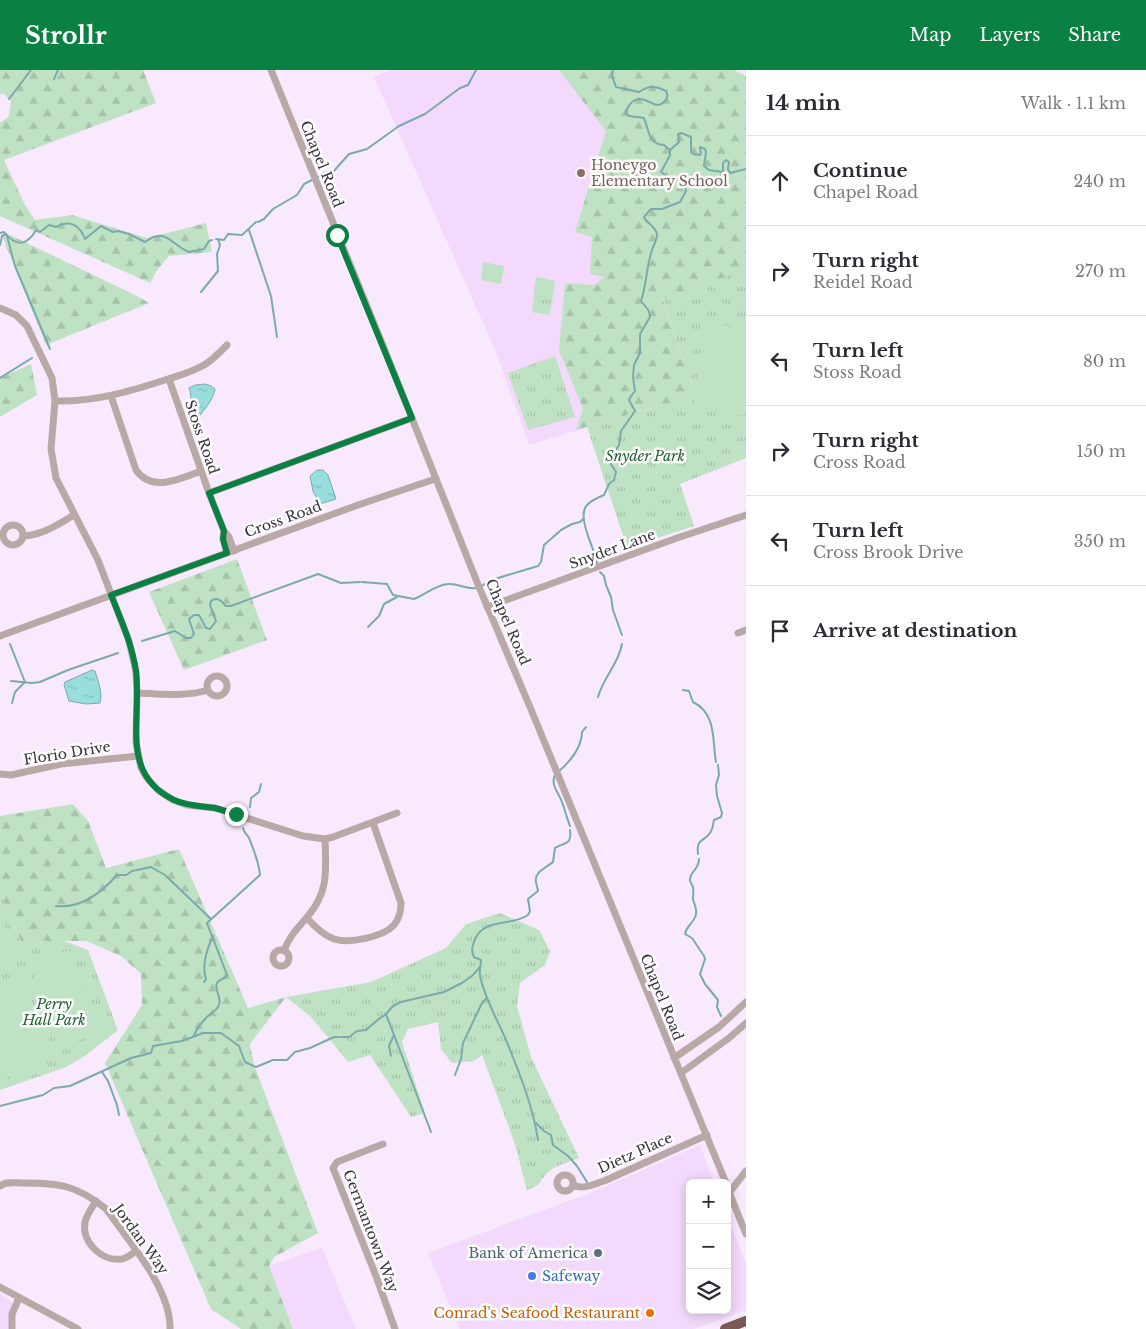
<!DOCTYPE html>
<html lang="en">
<head>
<meta charset="utf-8">
<style>
  body { margin:0; font-family:"Libre Baskerville",serif; background:#f2f2f3; color:#2b2b33 }
  .controls { position:absolute; right:15px; bottom:15px; display:grid; overflow:hidden; border-radius:8px; box-shadow:0 2px 12px #0003 }
  .controls button { width:45px; height:45px; display:grid; place-items:center; padding:0; border:0; border-bottom:1px solid #e1e1e2; background:#fff; color:#2b2b33; font:25px sans-serif }
  .stop { position:absolute; width:15px; height:15px; margin:-11px; border:4px solid #0b8043; border-radius:50%; background:#fff }
  .stop.end { background:#0b8043; border-color:#fff; box-shadow:0 1px 5px #0008 }
  .list { margin:0; padding:0; list-style:none }
  h2 { display:flex; justify-content:space-between; align-items:center; height:65px; margin:0; padding:0 20px; font-size:21px }
  h2 small { font-size:16px; font-weight:400; color:#7c7c81 }
  .list li { display:grid; grid-template-columns:32px 1fr auto; gap:15px; align-items:center; box-sizing:border-box; height:90px; padding:0 20px; border-top:1px solid #e1e1e2 }
  .list b { display:block; font-size:19px; white-space:nowrap }
  .list p { margin:0; font-size:16px; white-space:nowrap; color:#7c7c81 }
  .list em { font-size:16px; font-style:normal; color:#7c7c81 }
  .icon { flex:none; width:28px; height:28px; fill:none; stroke:currentColor; stroke-width:2; stroke-linecap:round; stroke-linejoin:round }
  .map { position:relative; flex:none; width:746px; height:1259px; overflow:hidden }
  header { display:flex; align-items:center; gap:30px; box-sizing:border-box; height:70px; padding:0 25px; background:#0b8043; color:#fff }
  header strong { font-size:24px }
  nav { display:flex; gap:28px; margin-inline-start:auto; font-size:18px }
  main { display:flex }
  aside { flex:1; background:#fff }
  .map>svg:first-child { display:block }
  .built { fill:#f3d9fb }
  .grass { fill:url(#grass-tufts) }
  .forest { fill:url(#forest-firs) }
  .pitch { fill:#c0e2c4 }
  .water { fill:url(#water-ripples); stroke:#7baaac }
  .lines { fill:none; stroke-linecap:round; stroke-linejoin:round }
  .stream { stroke:#7baaac; stroke-width:2 }
  .minor { stroke:#b9a9a6; stroke-width:7 }
  .highway { stroke:#795a53; stroke-width:10 }
  .route { stroke:#0b8043; stroke-width:6 }
  .education-dot { fill:#8d6e63; stroke:#fcfcfc; stroke-width:2 }
  .service-dot { fill:#5c6f8a; stroke:#fcfcfc; stroke-width:2 }
  .shop-dot { fill:#3f7fe0; stroke:#fcfcfc; stroke-width:2 }
  .food-dot { fill:#e8710a; stroke:#fcfcfc; stroke-width:2 }
  .labels { text-anchor:middle; stroke-width:5; stroke-linejoin:round; paint-order:stroke }
  .street-label { font-size:14px; fill:#39313b; stroke:#fcfcfc }
  .education-label { font-size:14px; fill:#785e54; stroke:#fcfcfc; text-anchor:start }
  .park-label { font-size:14px; font-style:italic; fill:#216030; stroke:#fcfcfc }
  .service-label { font-size:14px; fill:#4e5e75; stroke:#fcfcfc; text-anchor:end }
  .shop-label { font-size:14px; fill:#366cbe; stroke:#fcfcfc; text-anchor:start }
  .food-label { font-size:14px; fill:#c56008; stroke:#fcfcfc; text-anchor:end }
</style>
</head>
<body>
<header>
<strong>Strollr</strong>
<nav><a>Map</a><a>Layers</a><a>Share</a></nav>
</header>
<main>
<div class="map">
<svg width="746" height="1259" viewBox="0 0 746 1259">
  <defs>
    <pattern id="grass-tufts" width="24" height="20" patternUnits="userSpaceOnUse" patternTransform="scale(1.25)"><rect width="24" height="20" fill="#c0e2c4"/><path d="M3 7l-1-3M5 7V3M7 7l1-3M15 17l-1-3M17 17v-4M19 17l1-3" fill="none" stroke="#a6c2a9"/></pattern>
    <pattern id="forest-firs" width="22" height="20" patternUnits="userSpaceOnUse" patternTransform="scale(1.25)"><rect width="22" height="20" fill="#c0e2c4"/><path d="M5 1l3.5 6h-7zM16 11l3.5 6h-7z" fill="#a6c2a9"/></pattern>
    <pattern id="water-ripples" width="26" height="14" patternUnits="userSpaceOnUse" patternTransform="scale(1.25)"><rect width="26" height="14" fill="#97dedd"/><path d="M2 4q2-2 4 0t4 0M15 11q2-2 4 0t4 0" fill="none" stroke="#83bfbf"/></pattern>
  </defs>
  <rect width="100%" height="100%" fill="#f9e9ff"/>
  <g class="built">
    <polygon points="392,0 734,0 746,6 746,199 663,229 695,325 529,375 496,282 374,7"/>
    <polygon points="700,1075 714,1113 690,1113 690,1240 727,1240 727,1146 746,1193 746,1240 694,1259 460,1259 428,1183 588,1124"/>
    <polygon points="322,1178 356,1259 293,1259 269,1196"/>
    <polygon points="0,1224 18,1236 15,1245 15,1259 0,1259"/>
  </g>
  <g class="grass">
    <polygon points="746,199 746,388 680,414 694,456 627,478 587,357 695,325 663,228"/>
    <polygon points="536,207 555,211 550,245 532,242"/>
    <polygon points="555,286 575,347 528,360 508,303"/>
    <path d="M0 821 24 878C55 867 57 868 88 880L118 960 85 986 66 997 0 1020Z"/>
    <path d="M500 843 539 860 550 881 545 895 520 913 517 936 531 987 579 1088C569 1092 556 1095 547 1103 537 1114 543 1114 527 1120L515 1074 482 985 474 991 452 993 441 979 438 952 408 959 402 972 425 1043 411 1047 370 985 348 992 311 947 286 927 371 912 446 878 466 854Z"/>
  </g>
  <g class="forest">
    <polygon points="0,0 143,0 156,33 4,90 25,135 35,150 72,145 147,168 206,153 212,182 169,186 157,200 150,213 0,146 0,53 9,46 11,31 4,24 0,24"/>
    <polygon points="559,0 734,0 746,6 746,199 663,229 695,325 576,360 583,339 559,280 565,213 595,215 604,207 590,204 592,167 575,162 606,61"/>
    <polygon points="8,164 137,226 149,233 46,275 2,166"/>
    <polygon points="31,294 37,325 0,347 0,308"/>
    <polygon points="237,489 267,570 184,600 149,522"/>
    <polygon points="73,734 88,751 106,798 179,779 248,938 286,927 250,974 254,995 318,1163 274,1187 269,1196 293,1259 241,1259 211,1239 105,993 142,935 141,904 121,886 86,871 45,871 24,878 0,821 0,746"/>
  </g>
  <g class="pitch">
    <polygon points="483,192 504,196 501,214 481,210"/>
    <polygon points="708,253 746,259 746,336 744,346 694,337"/>
    <polygon points="689,343 697,351 683,365 675,357"/>
    <polygon points="0,842 19,890 0,897"/>
    <polygon points="69,880 102,961 62,977 30,896"/>
    <polygon points="20,904 56,986 1,1010 0,912"/>
  </g>
  <g class="water">
    <path d="M205 314 211 316 215 319C213 331 203 341 196 350 189 340 193 328 189 318L195 315Z"/>
    <polygon points="317,400 323,400 328,405 336,429 320,434 319,433 313,421 310,406"/>
    <path d="M92 600 95 601C98 611 103 623 100 633L86 634 69 631 64 615 65 612Z"/>
  </g>
  <g class="lines">
    <g class="stream">
      <path d="M613 0 612 6 616 17 639 22C649 15 656 16 666 21 668 25 668 29 664 32 656 40 649 29 640 29 633 29 627 36 626 43L629 46 644 48C649 60 648 74 664 75L670 80"/>
      <polyline points="54,9 58,0"/>
      <polyline points="9,29 31,0"/>
      <polyline points="670,80 679,72 678,64 681,63 691,67 691,80 693,84 700,85 701,83 700,77 705,79 706,82 704,96 709,100 723,102 723,93 726,90 729,92 728,99 730,103 746,99"/>
      <polyline points="318,107 323,103 333,102 349,84 367,79 399,56 425,44 460,18 468,15 476,0"/>
      <polyline points="258,152 264,149 273,139 297,125 304,114 312,110"/>
      <polyline points="249,160 271,226 277,267"/>
      <path d="M0 163 4 162C16 177 27 176 36 160L40 162 49 155 56 157C71 149 80 156 85 169L101 156 113 162 118 161 129 164 145 172C166 156 171 175 189 182L204 179 209 171 212 170"/>
      <polyline points="7,166 15,196 50,279"/>
      <polyline points="216,169 224,170 228,164 242,165 256,152"/>
      <polyline points="0,175 2,166 6,164"/>
      <polyline points="201,222 218,201 217,184 220,175 218,169"/>
      <polyline points="0,308 32,288"/>
      <polyline points="561,460 572,454 580,452 583,449"/>
      <path d="M597 493C595 479 576 447 587 435 591 431 599 427 604 425L609 414 614 410 616 402 611 394V388L619 375 621 361 635 341 629 330 631 326 635 321 633 307 634 295 640 283V264L650 247 649 241 641 231C647 214 646 197 652 180 653 176 657 170 657 165 656 156 647 154 644 147L651 139H662L680 132 686 121 684 109 667 107 661 102 670 85V80"/>
      <polyline points="600,502 604,506 606,515 611,527 613,540 622,565"/>
      <path d="M362 512 387 514 393 525 414 529C425 525 435 515 448 514 458 513 467 520 476 518"/>
      <polyline points="481,516 498,508 538,496 541,492 544,475 560,461"/>
      <polyline points="368,557 379,546 384,534 397,527"/>
      <path d="M142 571 175 561 186 568H191L194 564 189 549 194 545H199L206 558 210 559 216 551 210 535 211 531C218 526 222 532 226 536H231L318 504 341 513 360 512"/>
      <polyline points="10,574 25,612"/>
      <polyline points="11,611 32,613 40,612 68,600 118,583"/>
      <path d="M683 620 689 621 693 632C717 644 712 670 716 692"/>
      <path d="M598 627C603 608 619 593 622 574"/>
      <polyline points="12,633 15,622 25,612"/>
      <path d="M558 702C570 692 582 677 582 662L586 657"/>
      <path d="M555 705C550 715 559 723 562 732 565 740 567 749 570 756"/>
      <polyline points="250,737 251,728 259,722 261,714"/>
      <path d="M698 784C696 768 704 772 710 763 713 759 713 754 714 750L721 747 722 743 717 726 716 715 719 705 718 695"/>
      <path d="M699 789C699 800 690 801 690 810 690 813 692 814 693 817 694 821 693 824 693 829 694 834 697 838 696 844 695 852 686 856 685 864L692 868 704 886 705 889 700 904 705 914 718 930 717 937 721 946"/>
      <path d="M56 836C81 839 102 822 117 805H126L132 801 151 797 165 805 211 849"/>
      <path d="M204 912 206 909C201 895 207 879 213 866"/>
      <polyline points="386,944 431,1062"/>
      <path d="M194 965C197 959 201 953 206 948 209 944 217 941 219 935 223 925 207 913 225 908L227 905 207 853 260 805C259 793 254 780 249 768 247 764 244 763 243 758"/>
      <polyline points="342,967 349,967 357,961 366,960 380,948 385,945 393,936 401,932 444,922 462,913 473,905 480,897"/>
      <polyline points="391,986 389,976 394,965"/>
      <polyline points="102,1002 108,1011 117,1035 119,1045"/>
      <polyline points="455,1005 461,989 463,973 482,933 487,928"/>
      <polyline points="0,1036 43,1025 54,1018 70,1016 131,988 151,983 153,976 182,971 203,963 221,963 239,976 245,992 256,997 273,990 287,990 295,982 310,978 334,967 340,967"/>
      <polyline points="536,1053 544,1061 551,1065 553,1075 568,1086 577,1096 587,1112"/>
      <path d="M538 1070C533 1036 519 1002 506 970 498 951 483 925 480 905 479 900 481 895 481 890L474 887C471 881 472 878 474 872 482 847 511 857 528 845L530 841 528 829 538 821C538 818 536 815 536 812 534 802 546 798 553 792L555 778C565 772 572 775 570 760"/>
    </g>
    <g class="minor">
      <polyline points="271,0 384,278 479,517 530,637 726,1113"/>
      <polyline points="0,238 16,245 27,256 52,308 55,331 51,379 56,408 98,490 129,571 136,602 137,623 136,672 141,698 147,708 158,720 173,730 187,735 215,738 303,766 325,769 333,767 397,743"/>
      <polyline points="169,309 209,423 224,461 229,467 234,481"/>
      <path d="M111 326 136 400C152 423 180 409 201 401"/>
      <path d="M55 331C94 332 128 322 165 310 178 306 192 302 204 295 213 290 220 282 227 275"/>
      <polyline points="209,423 412,348"/>
      <circle cx="13" cy="465" r="10"/>
      <polyline points="224,461 223,469 227,483"/>
      <path d="M23 466C43 465 57 455 74 445"/>
      <polyline points="487,537 677,468 746,445"/>
      <polyline points="738,563 746,560"/>
      <polyline points="0,566 358,435 435,409"/>
      <circle cx="217" cy="616" r="10"/>
      <path d="M137 623C161 624 185 627 208 620"/>
      <polyline points="0,704 11,705 61,694 138,686"/>
      <path d="M307 848C315 857 323 865 334 869 349 874 383 867 394 855 399 849 401 841 401 833L373 753"/>
      <circle cx="281" cy="888" r="8"/>
      <path d="M284 881C289 866 298 858 308 846 329 821 326 800 325 769"/>
      <polyline points="674,988 719,957 746,932"/>
      <polyline points="681,1003 729,968 746,953"/>
      <polyline points="383,1074 337,1092 333,1098 376,1206 395,1259"/>
      <circle cx="565" cy="1113" r="8"/>
      <path d="M573 1115C583 1120 594 1114 604 1111L707 1065"/>
      <path d="M0 1116C6 1111 15 1113 23 1113 59 1113 77 1115 106 1139 129 1171 171 1219 170 1259"/>
      <polyline points="727,1117 746,1164"/>
      <polyline points="729,1123 746,1101"/>
      <path d="M96 1131C92 1138 87 1144 85 1152 81 1172 102 1192 122 1189 127 1188 132 1184 136 1181"/>
      <polyline points="0,1217 78,1259"/>
      <polyline points="12,1259 12,1244 19,1228"/>
    </g>
    <polyline class="highway" points="725,1259 746,1251"/>
  </g>
  <g class="lines">
    <path class="route" d="M236 744C229 742 222 740 215 738 201 736 187 736 174 730 119 704 142 648 136 601 132 574 121 550 111 525L227 483 223 469 224 461 209 423 412 348 337 165"/>
  </g>
  <circle class="education-dot" cx="581" cy="103" r="5"/>
  <circle class="service-dot" cx="598" cy="1183" r="5"/>
  <circle class="shop-dot" cx="532" cy="1206" r="5"/>
  <circle class="food-dot" cx="650" cy="1243" r="5"/>
  <g class="labels">
    <g class="street-label">
      <text transform="translate(322 94) rotate(68)" y="5">Chapel Road</text>
      <text transform="translate(202 367) rotate(71)" y="5">Stoss Road</text>
      <text transform="translate(283 449) rotate(-20)" y="5">Cross Road</text>
      <text transform="translate(612 479) rotate(-20)" y="5">Snyder Lane</text>
      <text transform="translate(508 552) rotate(67)" y="5">Chapel Road</text>
      <text transform="translate(67 683) rotate(-9)" y="5">Florio Drive</text>
      <text transform="translate(662 927) rotate(68)" y="5">Chapel Road</text>
      <text transform="translate(635 1083) rotate(-24)" y="5">Dietz Place</text>
      <text transform="translate(371 1161) rotate(69)" y="5">Germantown Way</text>
      <text transform="translate(141 1169) rotate(54)" y="5">Jordan Way</text>
    </g>
    <g class="education-label">
      <text x="591" y="100">Honeygo<tspan x="591" dy="16">Elementary School</tspan></text>
    </g>
    <g class="park-label">
      <text x="645" y="391">Snyder Park</text>
      <text x="54" y="939">Perry<tspan x="54" dy="16">Hall Park</tspan></text>
    </g>
    <g class="service-label">
      <text x="588" y="1188">Bank of America</text>
    </g>
    <g class="shop-label">
      <text x="542" y="1211">Safeway</text>
    </g>
    <g class="food-label">
      <text x="640" y="1248">Conrad's Seafood Restaurant</text>
    </g>
  </g>
</svg>
<div class="controls">
<button>+</button>
<button>−</button>
<button><svg class="icon" aria-label="layers" viewBox="0 0 24 24"><path d="M12 4l9 5-9 5-9-5zM3 14l9 5 9-5"/></svg></button>
</div>
<div class="stop" style="left:337px;top:165px"></div>
<div class="stop end" style="left:236px;top:744px"></div>
</div>
<aside>
<h2>14 min<small>Walk · 1.1 km</small></h2>
<ul class="list">
<li><svg class="icon" aria-label="ahead" viewBox="0 0 24 24"><path d="M12 20V5M6 11l6-6 6 6"/></svg><div><b>Continue</b><p>Chapel Road</p></div><em>240 m</em></li>
<li><svg class="icon" aria-label="right" viewBox="0 0 24 24"><path d="M7 20v-9h11M14 6l5 5-5 5"/></svg><div><b>Turn right</b><p>Reidel Road</p></div><em>270 m</em></li>
<li><svg class="icon" aria-label="left" viewBox="0 0 24 24"><path d="M17 20v-9H6M10 6l-5 5 5 5"/></svg><div><b>Turn left</b><p>Stoss Road</p></div><em>80 m</em></li>
<li><svg class="icon" aria-label="right" viewBox="0 0 24 24"><path d="M7 20v-9h11M14 6l5 5-5 5"/></svg><div><b>Turn right</b><p>Cross Road</p></div><em>150 m</em></li>
<li><svg class="icon" aria-label="left" viewBox="0 0 24 24"><path d="M17 20v-9H6M10 6l-5 5 5 5"/></svg><div><b>Turn left</b><p>Cross Brook Drive</p></div><em>350 m</em></li>
<li><svg class="icon" aria-label="arrive" viewBox="0 0 24 24"><path d="M6 21V4h12l-3 4 3 4H6"/></svg><div><b>Arrive at destination</b></div></li>
</ul>
</aside>
</main>
</body>
</html>
